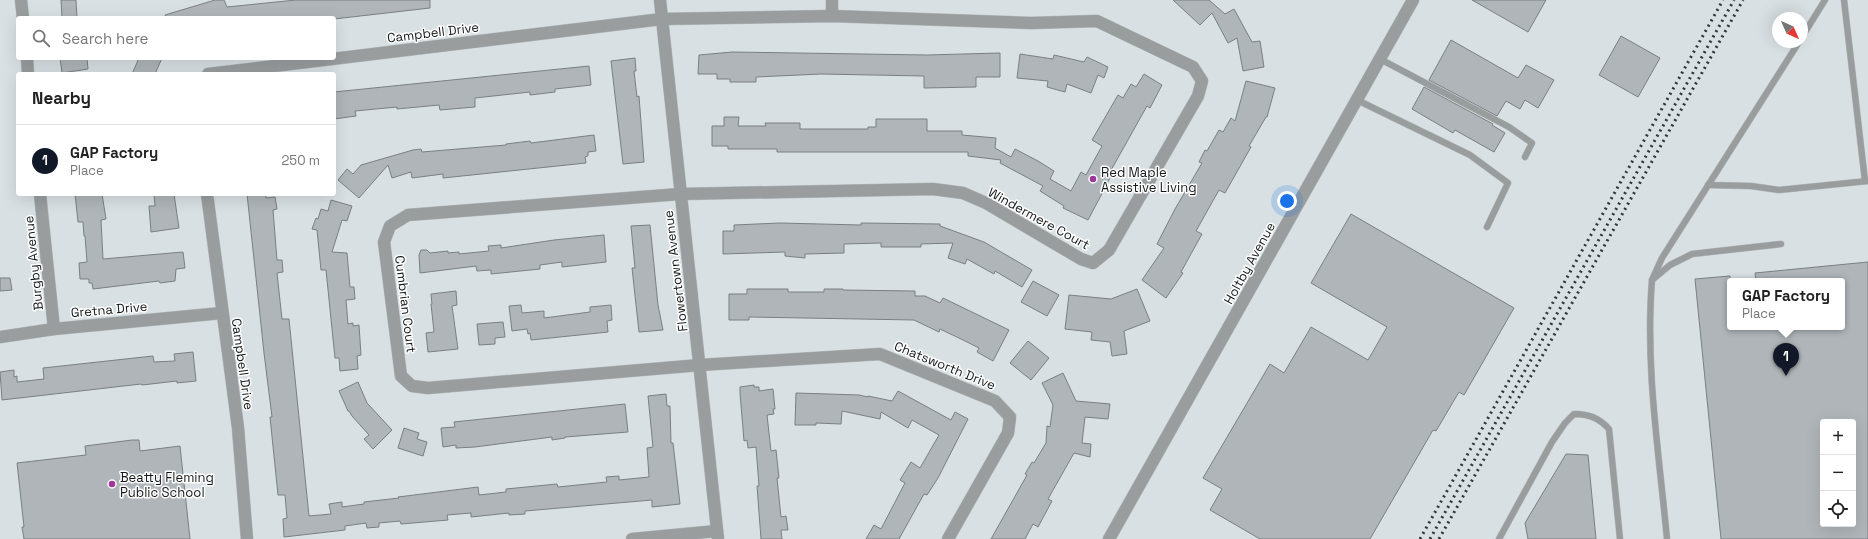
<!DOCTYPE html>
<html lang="en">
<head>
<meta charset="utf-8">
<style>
  body { margin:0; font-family:"Space Grotesk",sans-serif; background:#f6f6f6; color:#222 }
  .controls { position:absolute; right:12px; bottom:12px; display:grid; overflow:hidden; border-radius:4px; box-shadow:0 4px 16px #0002 }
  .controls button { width:36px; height:36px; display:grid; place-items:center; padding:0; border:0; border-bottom:1px solid #e0e0e0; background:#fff; color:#222; font:20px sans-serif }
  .compass { position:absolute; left:1772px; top:12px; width:36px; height:36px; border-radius:50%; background:#fff; box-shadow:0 4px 16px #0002; rotate:135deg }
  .you { position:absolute; left:1287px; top:201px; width:14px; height:14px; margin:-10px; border:3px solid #fff; border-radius:50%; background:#1a73e8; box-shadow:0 0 0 6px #1a73e833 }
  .badge { display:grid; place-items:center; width:26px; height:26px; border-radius:50%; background:#111827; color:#fff; font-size:13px; font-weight:700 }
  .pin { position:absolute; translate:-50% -33px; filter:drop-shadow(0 1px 2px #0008) }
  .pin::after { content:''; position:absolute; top:21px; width:14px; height:12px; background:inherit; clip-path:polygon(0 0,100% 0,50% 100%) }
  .popup { position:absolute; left:1727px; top:278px; width:118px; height:52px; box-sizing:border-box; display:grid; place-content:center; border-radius:4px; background:#fff; filter:drop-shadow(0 1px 3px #0005); font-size:13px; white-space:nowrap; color:#767676 }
  .popup b { font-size:15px; color:#222 }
  .popup::after { content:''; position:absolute; left:50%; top:100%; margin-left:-8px; border:8px solid transparent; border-top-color:#fff }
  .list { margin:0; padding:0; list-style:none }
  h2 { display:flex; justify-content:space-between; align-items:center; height:52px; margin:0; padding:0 16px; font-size:17px }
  h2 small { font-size:13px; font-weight:400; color:#767676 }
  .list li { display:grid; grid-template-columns:26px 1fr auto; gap:12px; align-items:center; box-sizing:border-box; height:72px; padding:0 16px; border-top:1px solid #e0e0e0 }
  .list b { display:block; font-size:15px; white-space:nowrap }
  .list p { margin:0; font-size:13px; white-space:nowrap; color:#767676 }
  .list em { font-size:13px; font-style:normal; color:#767676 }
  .icon { flex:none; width:22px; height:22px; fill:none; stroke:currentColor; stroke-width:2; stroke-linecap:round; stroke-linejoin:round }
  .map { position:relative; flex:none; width:1868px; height:539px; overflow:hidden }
  .search { position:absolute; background:#fff; box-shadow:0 4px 16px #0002; left:16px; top:16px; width:320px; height:44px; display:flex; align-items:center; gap:10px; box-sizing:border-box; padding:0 14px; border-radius:4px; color:#767676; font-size:15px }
  .panel { position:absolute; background:#fff; box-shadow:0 4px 16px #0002; left:16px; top:72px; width:320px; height:124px; border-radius:4px }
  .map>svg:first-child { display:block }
  .building { fill:#afb5b9; stroke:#7a7f84; fill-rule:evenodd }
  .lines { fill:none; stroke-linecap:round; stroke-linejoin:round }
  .service-casing { stroke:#b5bcbe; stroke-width:7 }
  .minor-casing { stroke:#b5bcbe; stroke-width:13 }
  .tertiary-casing { stroke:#b5bcbe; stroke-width:13 }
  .service { stroke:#9a9d9d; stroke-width:6 }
  .minor { stroke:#9a9d9d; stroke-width:12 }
  .tertiary { stroke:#9a9d9d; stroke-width:12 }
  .rail { stroke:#313536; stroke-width:3; stroke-dasharray:2 4; stroke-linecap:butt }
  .poi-dot { fill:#9e379c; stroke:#fff; stroke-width:1.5 }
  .labels { text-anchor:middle; stroke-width:3; stroke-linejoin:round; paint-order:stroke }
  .street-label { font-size:13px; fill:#141718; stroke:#fff }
  .poi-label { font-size:13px; fill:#141718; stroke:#fff; text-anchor:start }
</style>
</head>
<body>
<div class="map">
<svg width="1868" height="539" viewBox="0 0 1868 539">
  <rect width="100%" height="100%" fill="#d8e0e3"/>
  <g class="building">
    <polygon points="61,0 76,0 77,18 62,18"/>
    <polygon points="215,0 224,0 227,7 296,0 430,0 430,8 334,19 166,18 165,15"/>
    <polygon points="1173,0 1209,0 1225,14 1234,9 1252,42 1260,41 1264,67 1243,71 1237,38 1228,43 1212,13 1200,25"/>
    <polygon points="1472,0 1546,0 1528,32"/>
    <polygon points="1621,36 1660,58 1638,97 1599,75"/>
    <polygon points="1451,40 1518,78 1526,65 1554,80 1538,108 1525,100 1520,109 1506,101 1497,116 1429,80"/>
    <polygon points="732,52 927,55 1000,53 1000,77 976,77 976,87 924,88 924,76 821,74 756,77 756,82 730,82 730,79 717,79 717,74 698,74 699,55"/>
    <polygon points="1020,54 1053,59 1054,55 1084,62 1087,57 1108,67 1104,78 1098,75 1091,93 1067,84 1065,92 1047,87 1048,81 1017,78"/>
    <polygon points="60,58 87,58 88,69 62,73"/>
    <polygon points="139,58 162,58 155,74 132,74"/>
    <polygon points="635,58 636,71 634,71 637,97 639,96 644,162 623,164 611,61"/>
    <polygon points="589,66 591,85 555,89 555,92 530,95 530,92 475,98 475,107 440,110 439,105 397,109 397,107 355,111 356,116 334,119 334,92"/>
    <polygon points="1144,74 1162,85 1150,108 1147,106 1110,172 1112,173 1106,186 1088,220 1063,208 1064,206 1040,191 1043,186 1000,163 1001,160 968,156 968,152 777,152 777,149 728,149 728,146 712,146 712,126 724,126 724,117 739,117 738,126 766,126 765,123 800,123 800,129 868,129 868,127 876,127 876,119 927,119 927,131 962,131 962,135 996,138 995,148 1011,157 1015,149 1038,161 1054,171 1050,179 1071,191 1081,172 1086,175 1102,146 1092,140 1118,95 1123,98 1131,84 1136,87"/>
    <polygon points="1246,81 1275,88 1267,117 1266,117 1249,146 1251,147 1225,193 1219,190 1196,231 1202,234 1181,272 1183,273 1166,298 1142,280 1164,248 1157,244 1175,209 1202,163 1199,162 1205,150 1207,151 1219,130 1223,132 1231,118 1235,121"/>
    <polygon points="1424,87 1493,124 1492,125 1505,133 1494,152 1455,130 1453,133 1412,109"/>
    <polygon points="594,135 596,151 588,152 588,156 585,157 586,163 443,178 443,174 412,178 411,172 392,178 388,165 359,198 338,180 347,169 353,174 361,165 413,150 421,149 422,152 506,145 506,144 530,141 531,143"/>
    <polygon points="75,194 102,194 106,219 101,220 103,259 183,252 185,268 176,269 175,281 160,283 159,281 93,289 92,283 89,283 89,279 80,279 79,263 87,262 85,236 84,236 83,222 78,222"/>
    <polygon points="154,194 174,194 179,228 151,232 149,206 155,206"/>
    <polygon points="247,194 266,194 266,198 275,197 277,209 273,210 277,260 282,260 283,272 277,273 282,319 289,319 309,516 331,514 329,504 342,502 342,507 364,504 364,502 399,498 398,497 478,487 479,495 506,492 506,489 557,484 558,487 607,482 606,477 619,476 619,480 649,477 647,448 653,447 648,396 666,394 667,406 670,406 671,443 673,443 680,504 652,507 652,500 525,511 525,514 509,515 509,513 471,517 471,513 447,515 448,520 401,524 400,521 379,523 379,527 367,528 366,523 345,526 345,530 284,537 283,519 287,518 285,495 278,495 270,417 272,417 264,353"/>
    <polygon points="331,200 352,206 347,221 342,220 332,252 347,253 350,287 354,287 355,299 346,300 348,324 353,323 353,326 359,325 361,355 357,356 358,369 340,371 339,358 335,358 326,270 321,270 317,230 312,229 316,218 318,219 321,209 328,211"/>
    <polygon points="1351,214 1514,308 1464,395 1459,392 1436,431 1433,430 1370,539 1260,539 1210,510 1222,489 1203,478 1270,364 1284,373 1311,327 1368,360 1387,327 1311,283"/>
    <polygon points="861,223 940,224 940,226 984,242 1032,270 1022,287 995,271 994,274 967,259 965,264 948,258 953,243 921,244 921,247 881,247 881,243 844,244 844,253 805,254 805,258 785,256 785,252 723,254 723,231 734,231 734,225 780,223 861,225"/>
    <polygon points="650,225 658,305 663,330 639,332 632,268 635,268 631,226"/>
    <polygon points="604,235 606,262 562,267 562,262 540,265 540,269 491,274 491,270 477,271 476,266 420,273 419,255 421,250 427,250 430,253 448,251 448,253 459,252 459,254 489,251 488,246 501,245 501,248 554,240"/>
    <path d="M1868 262V539H1721L1695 279 1730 276V327H1842V281H1756L1755 273ZM1823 422H1853V524H1823Z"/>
    <polygon points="0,278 10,278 12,290 0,291"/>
    <polygon points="1033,281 1059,295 1047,316 1021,302"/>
    <polygon points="747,289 788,289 788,292 824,292 824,289 843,289 843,290 915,291 915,296 925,296 940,303 943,298 1009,330 993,361 977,352 979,348 961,339 940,329 939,332 914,320 749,317 749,320 729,320 729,294 747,294"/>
    <polygon points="1137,289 1150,321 1124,331 1127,354 1112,356 1110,342 1091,340 1092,332 1065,329 1069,295 1111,299"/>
    <polygon points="456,291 457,305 452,306 458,349 428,352 426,333 434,332 431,304 432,304 431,294"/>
    <polygon points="521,305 522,313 544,311 544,318 590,312 590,307 611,305 612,320 607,321 608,332 531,340 530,333 528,334 527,329 512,331 509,306"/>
    <polygon points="503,322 505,337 495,338 495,344 479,345 477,324"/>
    <polygon points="1028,341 1049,358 1031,380 1010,363"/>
    <polygon points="193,352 196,381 177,383 177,381 142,385 141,384 2,400 0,372 14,370 14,377 17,376 17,382 44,379 43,368 153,356 154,362 175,361 174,354"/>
    <polygon points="1063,373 1076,401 1110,404 1108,419 1085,417 1082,443 1091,444 1090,457 1074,453 1048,499 1052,501 1038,527 1033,524 1025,539 991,539 1027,475 1025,474 1032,462 1034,463 1046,443 1047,426 1050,427 1053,405 1042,383"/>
    <polygon points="358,382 367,403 392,430 373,449 364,439 369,435 352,416 349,411 348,411 339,391"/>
    <polygon points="754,385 754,387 759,387 759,391 773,389 775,409 773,409 774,414 767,415 771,451 776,450 779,478 777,478 781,517 786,516 788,530 781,530 782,539 761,539 757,486 759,486 756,447 748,448 747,440 744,441 740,393 740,387"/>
    <polygon points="898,391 951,420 955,412 968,419 938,478 927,495 924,494 899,539 866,539 874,525 881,529 905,483 900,480 911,462 920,468 939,435 912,420 908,428 881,412 880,419 842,411 841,424 816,423 816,425 795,425 796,393 859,395 868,397 868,396 892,401"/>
    <polygon points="625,404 628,432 565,437 565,438 552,440 552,437 475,447 456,448 456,445 443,447 441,428 455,427 454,422"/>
    <polygon points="404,428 419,433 417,439 427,442 423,456 398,448"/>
    <polygon points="132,440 139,440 140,451 180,446 190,539 24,539 22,527 24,527 17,463 86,455 85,446"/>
    <polygon points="1566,454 1588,455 1596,539 1528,539 1525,523"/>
  </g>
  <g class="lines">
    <defs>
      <g id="service">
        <polyline points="1844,0 1865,181"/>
        <polyline points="1802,37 1825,0"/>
        <polyline points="1380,59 1509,127 1532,143 1525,157"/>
        <polyline points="1357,100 1470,155 1508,183 1487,227"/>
        <polyline points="1708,185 1751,186 1779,190 1868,181"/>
        <polyline points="1652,280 1662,258 1799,42"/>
        <path d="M1499 539 1552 442 1565 423 1574 414C1589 414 1599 418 1609 429L1620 539"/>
        <path d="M1667 539C1659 453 1645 367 1652 280L1670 265 1692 254 1781 244"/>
      </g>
      <g id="minor">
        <polyline points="21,0 23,18"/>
        <polyline points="832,0 832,16"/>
        <polyline points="27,58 28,74"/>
        <polyline points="208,74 662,19 832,16 1031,23 1097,21 1193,67 1202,81 1198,96 1109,250 1093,263 1081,259 986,203 963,193 933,189 680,194 408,215 390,226 384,242 401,376 412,386 428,388 700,365 880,354 995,401 1010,417 1008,433 948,539"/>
        <polyline points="40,194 54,329"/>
        <polyline points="207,194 238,428 247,539"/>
        <polyline points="0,337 54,329 222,313"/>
        <polyline points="632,539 717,531"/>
        <polyline points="1109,539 1413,0"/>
      </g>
      <polyline id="tertiary" points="660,0 718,539"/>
    </defs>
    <use href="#service" class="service-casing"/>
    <use href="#minor" class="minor-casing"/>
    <use href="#tertiary" class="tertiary-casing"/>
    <use href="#service" class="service"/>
    <use href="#minor" class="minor"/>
    <use href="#tertiary" class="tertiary"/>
    <g class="rail">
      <polyline points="1420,539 1723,0"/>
      <polyline points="1430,539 1734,0"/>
      <polyline points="1439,539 1743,0"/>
    </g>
  </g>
  <g class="poi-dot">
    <circle cx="1093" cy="179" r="4"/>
    <circle cx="112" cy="484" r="4"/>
  </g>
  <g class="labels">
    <g class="street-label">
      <text transform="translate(433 32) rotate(-7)" y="5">Campbell Drive</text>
      <text transform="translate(1039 218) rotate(29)" y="5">Windermere Court</text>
      <text transform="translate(33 263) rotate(-96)" y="5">Burgby Avenue</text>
      <text transform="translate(1249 263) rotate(-61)" y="5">Holtby Avenue</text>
      <text transform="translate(675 271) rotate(-97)" y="5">Flowertown Avenue</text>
      <text transform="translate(406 304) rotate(83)" y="5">Cumbrian Court</text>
      <text transform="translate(109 309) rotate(-5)" y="5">Gretna Drive</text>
      <text transform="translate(243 364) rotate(82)" y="5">Campbell Drive</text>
      <text transform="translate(945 365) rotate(22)" y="5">Chatsworth Drive</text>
    </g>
    <g class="poi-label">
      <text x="1101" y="177">Red Maple<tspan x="1101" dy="15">Assistive Living</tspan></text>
      <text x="120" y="482">Beatty Fleming<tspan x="120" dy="15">Public School</tspan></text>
    </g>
  </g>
</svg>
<div class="controls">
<button>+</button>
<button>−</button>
<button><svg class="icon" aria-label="locate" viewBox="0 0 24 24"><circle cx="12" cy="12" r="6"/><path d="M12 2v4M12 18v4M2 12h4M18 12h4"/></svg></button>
</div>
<svg class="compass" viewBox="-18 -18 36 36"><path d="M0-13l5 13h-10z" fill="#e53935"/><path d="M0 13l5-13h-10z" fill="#767676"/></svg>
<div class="you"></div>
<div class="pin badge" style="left:1786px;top:376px">1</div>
<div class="popup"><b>GAP Factory</b>Place</div>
<div class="search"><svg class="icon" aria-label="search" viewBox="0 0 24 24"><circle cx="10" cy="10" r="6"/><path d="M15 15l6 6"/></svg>Search here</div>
<section class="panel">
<h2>Nearby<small></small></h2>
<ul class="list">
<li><span class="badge">1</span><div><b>GAP Factory</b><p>Place</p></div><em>250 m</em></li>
</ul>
</section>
</div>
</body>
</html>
